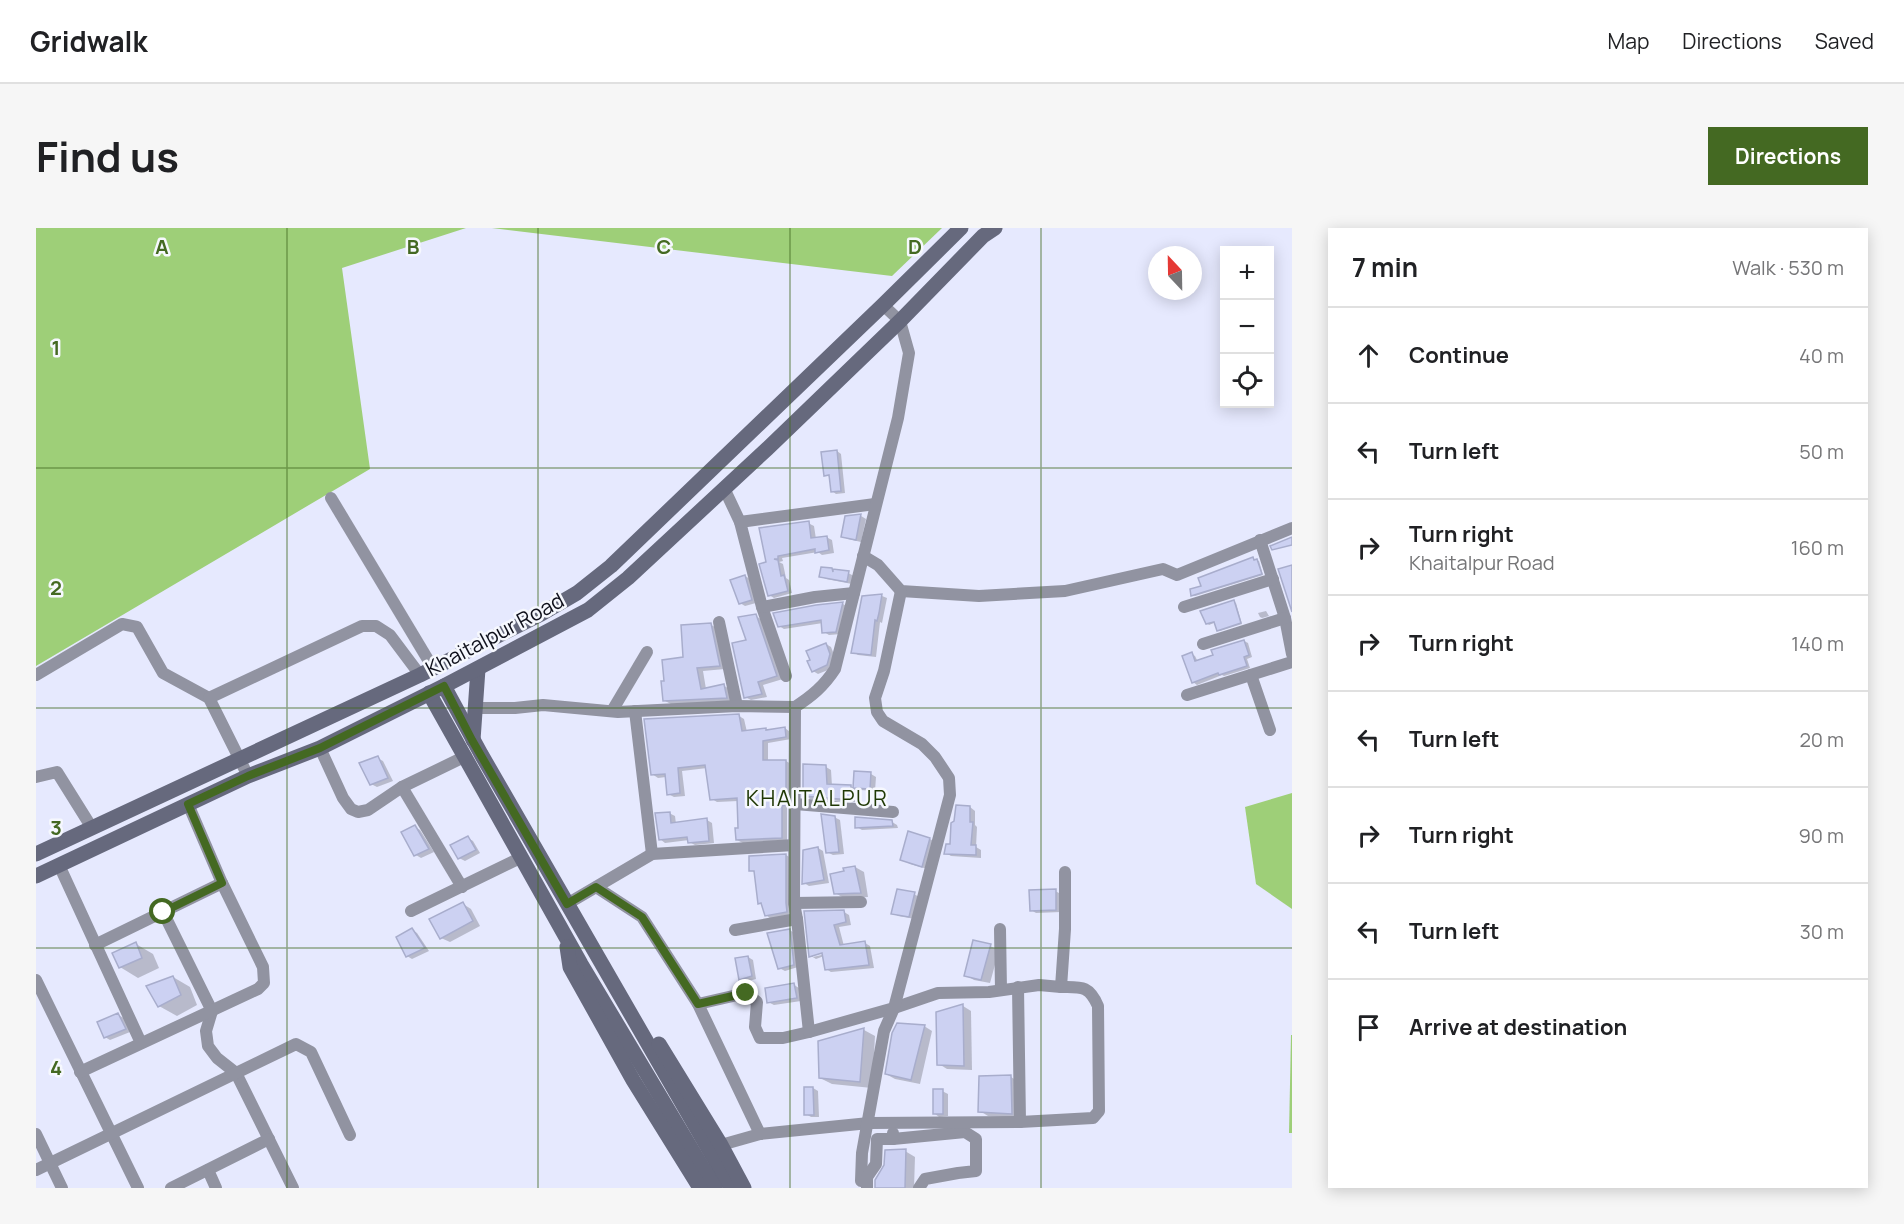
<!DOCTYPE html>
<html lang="en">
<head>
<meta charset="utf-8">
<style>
  body { margin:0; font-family:Manrope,sans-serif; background:#f6f6f6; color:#202124 }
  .controls { position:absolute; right:18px; top:18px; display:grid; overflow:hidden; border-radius:0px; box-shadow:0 3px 15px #0003 }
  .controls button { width:54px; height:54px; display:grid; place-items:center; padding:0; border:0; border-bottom:2px solid #e0e0e0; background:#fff; color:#202124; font:30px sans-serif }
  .compass { position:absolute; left:1112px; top:18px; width:54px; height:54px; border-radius:50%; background:#fff; box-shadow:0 3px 15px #0003; rotate:338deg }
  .stop { position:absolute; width:18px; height:18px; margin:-14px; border:4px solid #446922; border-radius:50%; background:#fff }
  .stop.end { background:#446922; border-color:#fff; box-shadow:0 2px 6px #0008 }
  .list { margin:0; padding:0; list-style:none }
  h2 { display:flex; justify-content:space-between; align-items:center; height:78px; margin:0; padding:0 24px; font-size:26px }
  h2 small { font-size:20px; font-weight:400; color:#757577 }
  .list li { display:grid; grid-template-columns:39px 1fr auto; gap:18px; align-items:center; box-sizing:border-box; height:96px; padding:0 24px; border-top:2px solid #e0e0e0 }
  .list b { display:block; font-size:22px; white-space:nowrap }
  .list p { margin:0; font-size:20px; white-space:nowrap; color:#757577 }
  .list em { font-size:20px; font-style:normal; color:#757577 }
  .icon { flex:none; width:33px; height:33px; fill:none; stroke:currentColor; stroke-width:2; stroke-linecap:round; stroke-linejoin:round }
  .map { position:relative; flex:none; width:1256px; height:960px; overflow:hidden; border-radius:0px }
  header { display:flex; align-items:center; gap:36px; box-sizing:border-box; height:84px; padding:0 30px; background:#fff; border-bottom:2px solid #e0e0e0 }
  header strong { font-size:28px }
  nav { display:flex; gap:33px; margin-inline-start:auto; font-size:21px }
  .intro { display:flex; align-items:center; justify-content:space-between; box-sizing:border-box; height:144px; padding:0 36px }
  h1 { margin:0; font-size:42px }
  .button { padding:15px 27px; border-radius:0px; background:#446922; color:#fff; font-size:21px; font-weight:700 }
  main { display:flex; gap:36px; padding:0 36px }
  aside { flex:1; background:#fff; border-radius:0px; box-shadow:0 3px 15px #0003 }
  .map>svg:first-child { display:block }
  .green { fill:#9ecf78 }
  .shadow { fill:#0003; fill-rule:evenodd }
  .building { fill:#ccd1f2; stroke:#a8adcc; stroke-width:1.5 }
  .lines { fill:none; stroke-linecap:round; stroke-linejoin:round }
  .street { stroke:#9193a1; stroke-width:12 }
  .secondary { stroke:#66697d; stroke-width:15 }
  .route { stroke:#446922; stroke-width:8 }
  .grid { fill:none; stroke:#446922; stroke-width:1.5; stroke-opacity:0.55 }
  .labels { text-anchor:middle; stroke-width:5; stroke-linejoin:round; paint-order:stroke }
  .street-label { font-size:21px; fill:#0f101b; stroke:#f6f8fe }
  .neighbourhood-label { font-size:22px; letter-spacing:1.5px; fill:#1f3805; stroke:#f6f8fe }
  .grid-label { font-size:20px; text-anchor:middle; font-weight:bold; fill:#446922; stroke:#f6f8fe; stroke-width:5; stroke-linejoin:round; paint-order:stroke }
</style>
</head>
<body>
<header>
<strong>Gridwalk</strong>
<nav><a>Map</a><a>Directions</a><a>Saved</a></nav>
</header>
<div class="intro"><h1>Find us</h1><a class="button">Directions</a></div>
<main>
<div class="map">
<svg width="1256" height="960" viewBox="0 0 1256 960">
  <rect width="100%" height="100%" fill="#e6e9fe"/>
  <g class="green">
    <polygon points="0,0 430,0 306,40 334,241 0,438"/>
    <polygon points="456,0 906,0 856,48"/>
    <polygon points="1256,565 1256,681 1220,656 1209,579"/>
    <polygon points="1255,807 1256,807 1256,905 1253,905"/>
  </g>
  <g class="shadow">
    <polygon points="801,223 805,226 809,265 800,266 796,263 794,249 790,247"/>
    <polygon points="825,288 830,291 825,314 812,311 806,308 811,290"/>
    <polygon points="772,295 778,298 780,311 790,309 796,312 798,325 786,327 782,324 746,330 747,333 743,334 747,336 750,350 753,352 756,365 738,370 733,367 732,336"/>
    <polygon points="1217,331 1223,333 1227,347 1159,368 1157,367 1167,359"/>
    <polygon points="796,342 812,345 818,348 816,356 790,351 784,348"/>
    <polygon points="709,348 714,351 720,375 709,378 704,375"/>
    <polygon points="846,368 851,370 846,395 844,394 840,429 822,427 817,424 827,369"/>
    <polygon points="1198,374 1200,375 1206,396 1184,403 1182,402 1180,394 1173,397 1171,395"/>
    <polygon points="807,376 812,379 805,406 793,407 788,404 787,395 748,401 743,398 780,379"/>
    <polygon points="1230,383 1233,388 1226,390 1224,389 1222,385"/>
    <polygon points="720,388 726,392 747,451 727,457 731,469 715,472 709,469 712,413"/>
    <polygon points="675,397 681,400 689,441 667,443 670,461 688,458 694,461 696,473 635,476 629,473 649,431"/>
    <polygon points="1208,413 1212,415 1216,429 1211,431 1214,440 1188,448 1186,447 1161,457 1157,454 1156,426 1159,428 1162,434"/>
    <polygon points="790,416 795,419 799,429 797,440 782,446 777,443"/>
    <polygon points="703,488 708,491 711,504 749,500 754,504 755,511 732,515 732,534 750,533 755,536 755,580 751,580 751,612 707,615 701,612 703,602 702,573 681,574 676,571 671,540 646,543 649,568 638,569 632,566 630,549 622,550 616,546"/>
    <polygon points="341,530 347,533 357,553 341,559 335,556"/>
    <polygon points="790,539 795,542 796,558 814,558 818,560 820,545 835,546 840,549 839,563 824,562 820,560 819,574 774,571 768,567"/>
    <polygon points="934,579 939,583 939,597 941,599 940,619 945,622 945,630 915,628 910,625 916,617"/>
    <polygon points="633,585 639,588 640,596 671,592 676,595 678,615 659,617 653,614 653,612 629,615 624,611"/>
    <polygon points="798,589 804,592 808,626 797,627 791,624"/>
    <polygon points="856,594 861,597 862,600 826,602 821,599"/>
    <polygon points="379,599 384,602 398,624 385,630 380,627"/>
    <polygon points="432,610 437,613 444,625 429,633 423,630"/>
    <polygon points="894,611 902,616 895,642 874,636 866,631"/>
    <polygon points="782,620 787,623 793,655 773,658 768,655"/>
    <polygon points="750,627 755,630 756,687 735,691 730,687 726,677 723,675 720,645 715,642"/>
    <polygon points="819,639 828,644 832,669 808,670 799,665"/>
    <polygon points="1019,663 1025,666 1025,684 1000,685 995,682"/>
    <polygon points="878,666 883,669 879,691 862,688 857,685"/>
    <polygon points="427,676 435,681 444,698 414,714 405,710"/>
    <path d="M808 684 813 687 815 697 803 699 808 718 829 715 834 718 838 740 795 744 790 741 788 728 780 731 775 728ZM793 722 794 725 777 729V726Z"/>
    <polygon points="376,702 381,705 393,723 376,731 371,728"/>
    <polygon points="753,702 759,705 762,739 749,743 743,740"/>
    <polygon points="100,716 117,726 123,740 102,750 84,739"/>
    <polygon points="954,718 963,722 954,755 938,752 930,747"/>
    <polygon points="712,729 717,732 720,751 709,754 704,751"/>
    <polygon points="137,749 154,759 161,777 141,788 123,778"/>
    <polygon points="758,757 763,760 765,773 738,777 732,774"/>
    <polygon points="927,778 935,783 936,842 911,841 903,836"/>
    <polygon points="82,787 88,790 94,804 74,812 69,809"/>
    <polygon points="888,798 896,803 884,856 859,851 850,846"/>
    <polygon points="828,802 839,808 836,860 796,856 784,850"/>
    <polygon points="975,849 983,854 984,890 952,888 944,883"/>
    <polygon points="777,860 782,863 783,889 775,889 770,886"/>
    <polygon points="906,863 912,866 912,888 903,889 898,885"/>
    <polygon points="869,923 879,929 878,960 840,960"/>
  </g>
  <g class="building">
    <polygon points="801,222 805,263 795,264 793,247 788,248 785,224"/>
    <polygon points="825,286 820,312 805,309 809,288"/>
    <polygon points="773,293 775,310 791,308 793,322 779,325 779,321 742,328 742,331 738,331 742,332 745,348 748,347 752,363 732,368 723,336 730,334 723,300"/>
    <polygon points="1256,309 1256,317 1236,322 1234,318"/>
    <polygon points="1217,329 1218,332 1221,331 1226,346 1155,368 1154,361 1165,358 1162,350"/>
    <polygon points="1256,337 1256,384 1242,341"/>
    <polygon points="785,339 796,340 797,344 797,341 813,343 811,354 783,349"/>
    <polygon points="709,347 716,372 703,376 694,352"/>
    <polygon points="846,366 843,385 841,393 839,392 835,427 815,425 826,368"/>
    <polygon points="1198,372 1205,395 1181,403 1178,394 1170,396 1164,383"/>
    <polygon points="807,374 800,404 786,405 785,392 742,399 737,385 780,377"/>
    <polygon points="720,386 741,448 722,454 726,466 708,470 696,415 710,412 702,389"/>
    <polygon points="675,395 684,438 661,440 665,461 688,456 691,470 627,473 625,453 628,453 626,432 647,429 645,397"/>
    <polygon points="1208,412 1213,427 1208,429 1211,438 1183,447 1182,445 1156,455 1146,428 1156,424 1159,433 1177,427 1175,422"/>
    <polygon points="790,415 794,426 791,437 776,444 771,433 774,432 770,423"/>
    <polygon points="703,486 706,503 730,500 730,502 749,499 750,509 727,513 727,532 750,532 750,577 746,578 746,610 700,612 699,600 702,600 701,570 674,572 669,537 642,540 644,565 631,567 629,546 615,547 608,491"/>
    <polygon points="342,528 352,550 334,557 323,535"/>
    <polygon points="767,536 790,537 791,556 815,557 815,572 767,568"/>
    <polygon points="818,543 835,544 834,561 817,560"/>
    <polygon points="920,577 934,578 934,594 937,594 935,617 940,617 940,627 908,626 910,616 914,616 915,595 918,593"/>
    <polygon points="634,584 635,595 671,590 673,613 652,615 651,609 623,612 619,585"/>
    <polygon points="785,586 799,588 803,624 790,625"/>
    <polygon points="819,589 856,592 857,598 819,600"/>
    <polygon points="379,597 393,621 378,628 365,604"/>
    <polygon points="872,603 894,610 886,639 864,632"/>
    <polygon points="432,608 440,622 422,631 414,617"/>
    <polygon points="782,619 788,652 766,656 767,622"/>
    <polygon points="750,626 750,675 751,684 729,688 725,675 722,676 718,643 713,643 713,628"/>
    <polygon points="819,638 825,665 798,666 794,646 808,643 807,640"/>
    <polygon points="861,661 879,664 873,689 855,686"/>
    <polygon points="1020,661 1020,682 994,683 993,662"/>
    <polygon points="427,674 437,693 404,711 393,691"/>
    <polygon points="808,682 810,694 798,697 804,717 829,713 833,737 789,742 786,725 773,729 768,683"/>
    <polygon points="376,700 389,720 370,729 360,709"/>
    <polygon points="754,701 758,737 742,741 731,705"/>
    <polygon points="937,712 955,716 945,752 928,748"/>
    <polygon points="100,714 106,730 83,740 76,725"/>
    <polygon points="712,728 716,748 703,752 699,730"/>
    <polygon points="137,748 145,767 122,779 110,758"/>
    <polygon points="758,755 761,770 731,775 729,760"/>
    <polygon points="927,776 928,838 901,837 900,784"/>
    <polygon points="82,785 90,801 68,810 61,794"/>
    <polygon points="861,795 889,797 875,852 849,846 856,805"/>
    <polygon points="828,800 824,854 783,850 782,813"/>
    <polygon points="975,847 976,886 942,884 943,848"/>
    <polygon points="768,859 777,859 778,887 768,887"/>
    <rect x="897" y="861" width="10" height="25"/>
    <polygon points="870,921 869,960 839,960 839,952 848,937 849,922"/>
  </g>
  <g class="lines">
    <g class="street">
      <polyline points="688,260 704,294 726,379 750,448"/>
      <polyline points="295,270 397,440"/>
      <polyline points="704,294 839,276"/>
      <polyline points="1224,312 1249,390 1256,426"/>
      <polyline points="827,328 842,337 865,363 943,368 1029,363 1127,341 1141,347 1256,300"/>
      <polyline points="726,379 779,369 818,365"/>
      <polyline points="1148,379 1237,351"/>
      <polyline points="683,394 701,478"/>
      <polyline points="1167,416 1249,390"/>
      <polyline points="0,447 86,396 101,399 127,445 173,470 212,548"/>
      <polyline points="1215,447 1234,502"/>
      <polyline points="1151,467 1256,434"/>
      <polyline points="173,470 326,398 340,398 354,407 384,447"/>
      <polyline points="439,480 479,480 507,477 582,484 701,478 759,479"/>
      <polyline points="576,483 611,424"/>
      <polyline points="599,483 616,626"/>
      <polyline points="284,520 307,570 315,581 322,584 332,582 366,559 430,528"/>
      <polyline points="0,549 21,544 56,600"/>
      <polyline points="366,559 426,659"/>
      <polyline points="152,576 186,655"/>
      <polyline points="759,576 857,584"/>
      <polyline points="23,637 105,815"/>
      <polyline points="560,659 606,689 662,776 724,906"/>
      <polyline points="758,675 825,674"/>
      <polyline points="531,676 616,626 758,617"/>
      <polyline points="375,683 486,629"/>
      <polyline points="127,684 176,783 170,803 172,818 181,830 200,845 257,960"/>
      <polyline points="964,701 965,762"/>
      <polyline points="699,702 761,691"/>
      <polyline points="0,752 102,960"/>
      <polyline points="982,759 984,894"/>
      <polyline points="662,776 710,765 721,774 719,799 724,810 747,810 773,804 858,780 902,765 953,764 1003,757 1025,759 1029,701 1029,644"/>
      <path d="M773 804 761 691 758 675 759 479C776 468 788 458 799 441L862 190 873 125 864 93 847 77"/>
      <polyline points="44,844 222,761 228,755 227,739 186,655 59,717"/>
      <polyline points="0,906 26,960"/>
      <polyline points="857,911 929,904 940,911 940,943 922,945 889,951 883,960"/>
      <path d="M685 917 724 906 833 895 984 894 1057 890 1063 883 1062 778C1053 757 1045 759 1025 759"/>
      <polyline points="0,942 260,816 275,824 314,907"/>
      <polyline points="172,942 180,960"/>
      <polyline points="825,953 826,925 848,803 858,780 914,567 913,550 899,529 886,516 847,493 841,484 839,470 848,443 865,363"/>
      <polyline points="135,960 233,911"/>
      <polyline points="831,960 831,949 840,936 841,911 857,911 857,905"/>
    </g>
    <g class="secondary">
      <polyline points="408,458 445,526 695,960"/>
      <polyline points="393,465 545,736 679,960"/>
      <polyline points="437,512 442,441"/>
      <polyline points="0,626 384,447 505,386 541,365 575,338 847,77 925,0"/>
      <polyline points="0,648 212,548 284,520 408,458 552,382 592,350 731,221 864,93 947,8 959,0"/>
      <polyline points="531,719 534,739 597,852 664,960"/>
      <polyline points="623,816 685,917 708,960"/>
    </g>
  </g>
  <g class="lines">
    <polyline class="route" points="127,684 186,655 152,576 212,548 284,520 408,458 436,512 531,676 560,659 606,689 662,776 710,765"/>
  </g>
  <path class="grid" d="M251 0V960M502 0V960M754 0V960M1005 0V960M0 240H1256M0 480H1256M0 720H1256"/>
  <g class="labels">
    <g class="street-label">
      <text transform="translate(459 407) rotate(-28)" y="7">Khaitalpur Road</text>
    </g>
    <g class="neighbourhood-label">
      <text x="781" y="578">KHAITALPUR</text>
    </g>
  </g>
  <g class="grid-label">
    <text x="126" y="26">A</text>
    <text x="377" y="26">B</text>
    <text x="628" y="26">C</text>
    <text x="879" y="26">D</text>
    <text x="20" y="127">1</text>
    <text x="20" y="367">2</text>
    <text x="20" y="607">3</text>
    <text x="20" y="847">4</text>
  </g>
</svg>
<div class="controls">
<button>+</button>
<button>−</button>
<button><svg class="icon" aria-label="locate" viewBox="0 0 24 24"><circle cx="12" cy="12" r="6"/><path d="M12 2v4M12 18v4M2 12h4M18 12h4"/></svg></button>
</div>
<svg class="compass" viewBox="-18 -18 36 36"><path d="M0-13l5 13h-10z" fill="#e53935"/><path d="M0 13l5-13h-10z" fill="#757577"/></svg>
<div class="stop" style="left:127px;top:684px"></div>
<div class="stop end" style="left:710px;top:765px"></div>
</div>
<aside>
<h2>7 min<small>Walk · 530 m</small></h2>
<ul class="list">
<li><svg class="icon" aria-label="ahead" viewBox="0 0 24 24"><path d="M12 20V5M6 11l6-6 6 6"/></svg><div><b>Continue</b></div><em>40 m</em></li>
<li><svg class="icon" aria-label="left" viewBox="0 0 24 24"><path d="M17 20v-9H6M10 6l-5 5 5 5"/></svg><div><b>Turn left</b></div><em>50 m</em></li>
<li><svg class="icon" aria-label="right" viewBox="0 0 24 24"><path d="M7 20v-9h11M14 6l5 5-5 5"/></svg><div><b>Turn right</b><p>Khaitalpur Road</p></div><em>160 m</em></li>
<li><svg class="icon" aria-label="right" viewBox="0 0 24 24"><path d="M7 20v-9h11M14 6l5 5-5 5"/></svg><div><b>Turn right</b></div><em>140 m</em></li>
<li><svg class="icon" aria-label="left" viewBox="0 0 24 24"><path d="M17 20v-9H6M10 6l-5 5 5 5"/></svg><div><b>Turn left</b></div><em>20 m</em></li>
<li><svg class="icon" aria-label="right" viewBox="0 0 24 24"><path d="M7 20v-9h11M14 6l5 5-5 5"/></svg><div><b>Turn right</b></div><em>90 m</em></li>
<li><svg class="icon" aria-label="left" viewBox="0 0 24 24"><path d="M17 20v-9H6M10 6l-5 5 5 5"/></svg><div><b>Turn left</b></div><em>30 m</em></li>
<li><svg class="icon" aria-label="arrive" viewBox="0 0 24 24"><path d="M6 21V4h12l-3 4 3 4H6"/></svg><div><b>Arrive at destination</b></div></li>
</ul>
</aside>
</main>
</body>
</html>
